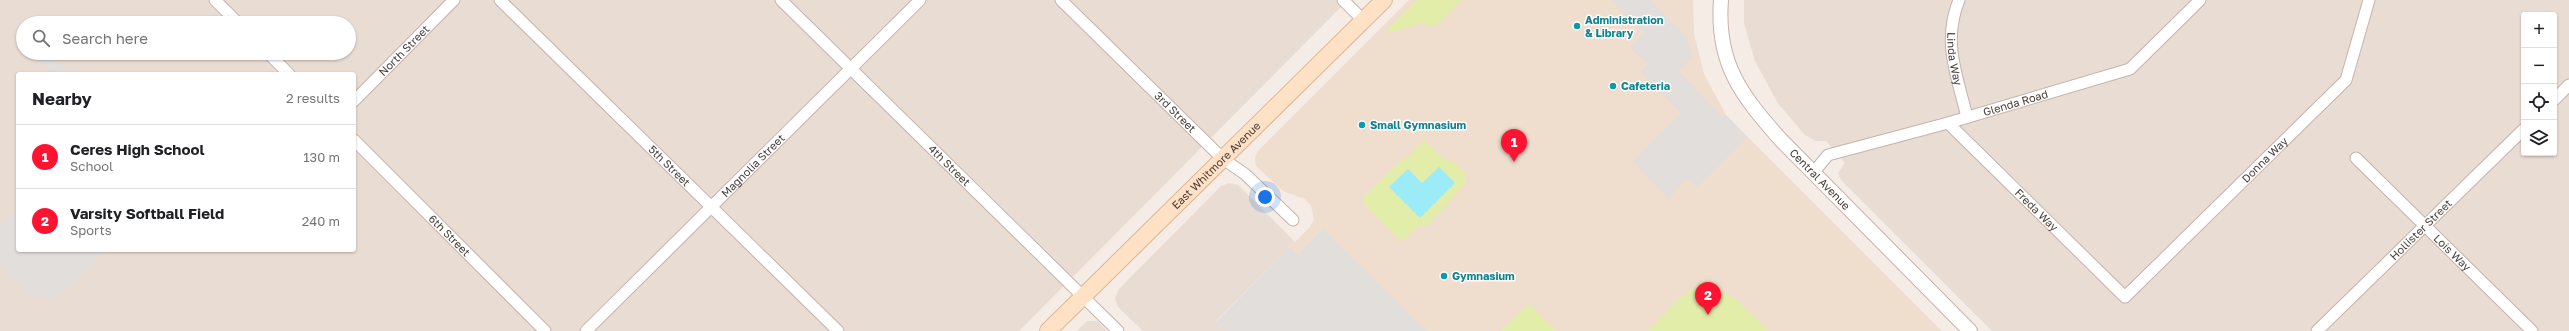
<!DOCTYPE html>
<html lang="en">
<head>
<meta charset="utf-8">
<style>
  body { margin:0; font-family:"Golos Text",sans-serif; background:#f6f6f6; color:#202124 }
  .controls { position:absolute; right:12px; top:12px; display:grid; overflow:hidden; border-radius:4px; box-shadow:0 1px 3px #0004 }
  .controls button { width:36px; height:36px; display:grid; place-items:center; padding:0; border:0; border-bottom:1px solid #e0e0e0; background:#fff; color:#202124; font:20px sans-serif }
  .you { position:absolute; left:1265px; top:197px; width:14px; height:14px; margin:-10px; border:3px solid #fff; border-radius:50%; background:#1a73e8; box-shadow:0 0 0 6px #1a73e833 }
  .badge { display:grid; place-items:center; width:26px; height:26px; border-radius:50%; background:#ff1330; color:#fff; font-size:13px; font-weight:700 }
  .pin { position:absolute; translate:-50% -33px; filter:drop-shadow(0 1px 2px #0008) }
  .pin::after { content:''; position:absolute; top:21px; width:14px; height:12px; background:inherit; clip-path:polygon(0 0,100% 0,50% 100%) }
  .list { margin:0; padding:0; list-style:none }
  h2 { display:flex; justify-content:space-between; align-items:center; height:52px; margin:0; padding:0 16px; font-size:17px }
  h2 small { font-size:13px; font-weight:400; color:#757577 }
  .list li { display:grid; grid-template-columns:26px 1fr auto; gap:12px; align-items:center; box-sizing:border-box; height:64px; padding:0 16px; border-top:1px solid #e0e0e0 }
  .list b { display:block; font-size:15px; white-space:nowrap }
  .list p { margin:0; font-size:13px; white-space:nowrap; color:#757577 }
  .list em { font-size:13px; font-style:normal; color:#757577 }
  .icon { flex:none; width:22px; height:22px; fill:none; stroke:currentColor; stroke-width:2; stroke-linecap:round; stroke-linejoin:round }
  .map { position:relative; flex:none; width:2569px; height:331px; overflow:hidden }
  .search { position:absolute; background:#fff; box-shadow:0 1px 3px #0004; left:16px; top:16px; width:340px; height:44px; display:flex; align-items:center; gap:10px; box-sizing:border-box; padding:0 14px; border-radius:22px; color:#757577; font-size:15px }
  .panel { position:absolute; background:#fff; box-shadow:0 1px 3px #0004; left:16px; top:72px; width:340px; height:180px; border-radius:4px }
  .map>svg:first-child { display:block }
  .residential { fill:#e9dcd3; fill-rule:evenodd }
  .education { fill:#efddce }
  .green { fill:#e2edaa }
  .parking { fill:#e2dedc }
  .water { fill:#9cecf8 }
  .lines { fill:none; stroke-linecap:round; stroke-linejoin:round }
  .minor-casing { stroke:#c4b4ab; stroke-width:13 }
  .tertiary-casing { stroke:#c4b4ab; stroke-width:16 }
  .secondary-casing { stroke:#ddb593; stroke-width:18 }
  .minor { stroke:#fff; stroke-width:11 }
  .tertiary { stroke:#fff; stroke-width:14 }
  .secondary { stroke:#ffe1c6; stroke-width:16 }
  .culture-dot { fill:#0f9aa8; stroke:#fff; stroke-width:1.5 }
  .labels { text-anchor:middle; stroke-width:3; stroke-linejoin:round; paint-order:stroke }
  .culture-label { font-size:11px; font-weight:bold; fill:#0d838f; stroke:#fff; text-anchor:start }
  .street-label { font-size:11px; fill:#483b34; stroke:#fff }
</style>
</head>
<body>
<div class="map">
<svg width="2569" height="331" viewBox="0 0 2569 331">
  <rect width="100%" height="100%" fill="#f5ece6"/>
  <g class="residential">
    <path d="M0 0H1348L1019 331H0ZM23 23H349V53H23ZM18 74H354V250H18Z"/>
    <path d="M1744 0H2569V331H1992L1841 180 1838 173 1845 163 1826 141H1816L1805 135 1777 102 1755 61 1744 23ZM2524 15H2554V153H2524Z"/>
    <polygon points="1229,183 1238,185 1295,242 1216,321 1225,331 1143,331 1118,307 1115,298 1119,289 1221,186"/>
    <polygon points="1087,321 1097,321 1107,331 1077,331"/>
  </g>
  <polygon class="education" points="1409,0 1693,0 1694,34 1704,74 1726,115 1942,331 1225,331 1216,322 1310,227 1314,219 1311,206 1305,199 1283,191 1256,166 1255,159 1257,152"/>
  <g class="green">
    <polygon points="1417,0 1461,0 1435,27 1420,23 1390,33 1387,30"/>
    <polygon points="1424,140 1444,160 1453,161 1466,174 1466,183 1428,225 1419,226 1402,242 1365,205 1364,197 1401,160 1408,157"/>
    <polygon points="1703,281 1716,283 1724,293 1735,298 1769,331 1648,331 1680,298"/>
    <polygon points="1529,304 1556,331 1501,331"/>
  </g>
  <g class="parking">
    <polygon points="1612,0 1649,0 1687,38 1692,57 1678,71 1723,118 1726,115 1747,137 1697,187 1688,178 1669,198 1633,162 1681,113 1641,72 1648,64 1630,47 1644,33"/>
    <polygon points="21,22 23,24 23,40 13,30"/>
    <polygon points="35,53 51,53 71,74 55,74"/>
    <polygon points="18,208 18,250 106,250 69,288 59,295 48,298 37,297 27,292 0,266 0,226"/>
    <polygon points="1323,229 1426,331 1225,331 1216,322 1290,247 1298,255"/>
  </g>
  <polygon class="water" points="1439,167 1455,183 1420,218 1389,187 1408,169 1422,183"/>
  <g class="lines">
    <defs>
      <g id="minor">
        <polyline points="215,0 238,23"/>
        <path id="s1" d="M500 0 838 331"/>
        <path id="s2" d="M781 0 1118 331"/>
        <path id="s3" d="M1061 0 1223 159 1245 174 1293 220"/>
        <polyline points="1343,0 1364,21"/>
        <path id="s4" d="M1959 0C1942 42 1957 75 1967 117"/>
        <polyline points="268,53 289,74"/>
        <polyline points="2554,100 2569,85"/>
        <path id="s5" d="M354 101 454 0"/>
        <path id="s6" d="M1948 123 2125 297 2346 80 2369 0"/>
        <path id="s7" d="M354 140 545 331"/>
        <path id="s8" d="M2356 158 2532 331"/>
        <path id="s9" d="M1813 173 1828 155 1948 123 2130 69 2200 0"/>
        <path id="s10" d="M586 331 920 0"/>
        <path id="s11" d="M2317 331 2524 129"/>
      </g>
      <g id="tertiary">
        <path id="s12" d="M1721 0C1716 63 1741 95 1781 140L1970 331"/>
      </g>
      <g id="secondary">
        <path id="s13" d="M1048 331 1384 0"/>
      </g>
    </defs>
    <use href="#minor" class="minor-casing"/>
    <use href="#tertiary" class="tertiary-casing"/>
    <use href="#secondary" class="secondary-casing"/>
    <use href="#minor" class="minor"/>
    <use href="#tertiary" class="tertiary"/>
    <use href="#secondary" class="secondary"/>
  </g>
  <g class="culture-dot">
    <circle cx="1577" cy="26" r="4"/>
    <circle cx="1613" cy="86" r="4"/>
    <circle cx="1362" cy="125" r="4"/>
    <circle cx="1444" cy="276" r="4"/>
  </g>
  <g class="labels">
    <g class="culture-label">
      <text x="1585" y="24">Administration<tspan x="1585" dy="13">&amp; Library</tspan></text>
      <text x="1621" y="90">Cafeteria</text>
      <text x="1370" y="129">Small Gymnasium</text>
      <text x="1452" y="280">Gymnasium</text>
    </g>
    <g class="street-label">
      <text dy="4" stroke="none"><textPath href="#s5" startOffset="71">North Street</textPath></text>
      <text dy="4" stroke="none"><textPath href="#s4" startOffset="60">Linda Way</textPath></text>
      <text dy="4" stroke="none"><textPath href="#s9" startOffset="218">Glenda Road</textPath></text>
      <text dy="4" stroke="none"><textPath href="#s3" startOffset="160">3rd Street</textPath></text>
      <text dy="4" stroke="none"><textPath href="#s6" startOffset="444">Donna Way</textPath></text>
      <text dy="4" stroke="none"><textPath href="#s10" startOffset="235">Magnolia Street</textPath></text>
      <text dy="4" stroke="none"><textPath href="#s1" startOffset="237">5th Street</textPath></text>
      <text dy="4" stroke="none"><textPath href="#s2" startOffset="236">4th Street</textPath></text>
      <text dy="4" stroke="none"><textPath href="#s13" startOffset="236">East Whitmore Avenue</textPath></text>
      <text dy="4" stroke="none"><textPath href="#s12" startOffset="213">Central Avenue</textPath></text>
      <text dy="4" stroke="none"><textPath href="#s6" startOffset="124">Freda Way</textPath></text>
      <text dy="4" stroke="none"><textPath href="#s11" startOffset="145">Hollister Street</textPath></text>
      <text dy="4" stroke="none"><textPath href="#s7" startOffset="135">6th Street</textPath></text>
      <text dy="4" stroke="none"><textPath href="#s8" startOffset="135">Lois Way</textPath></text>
    </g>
  </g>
</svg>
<div class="controls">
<button>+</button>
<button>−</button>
<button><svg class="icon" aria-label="locate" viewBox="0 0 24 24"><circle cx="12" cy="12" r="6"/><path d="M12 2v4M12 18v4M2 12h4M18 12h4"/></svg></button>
<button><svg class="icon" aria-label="layers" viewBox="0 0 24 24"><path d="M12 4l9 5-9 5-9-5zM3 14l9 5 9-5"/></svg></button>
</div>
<div class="you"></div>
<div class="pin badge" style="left:1514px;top:162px">1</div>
<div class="pin badge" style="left:1708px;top:315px">2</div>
<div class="search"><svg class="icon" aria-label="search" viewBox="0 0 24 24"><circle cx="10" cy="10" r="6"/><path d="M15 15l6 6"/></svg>Search here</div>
<section class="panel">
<h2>Nearby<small>2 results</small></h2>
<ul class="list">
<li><span class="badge">1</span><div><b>Ceres High School</b><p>School</p></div><em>130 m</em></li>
<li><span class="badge">2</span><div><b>Varsity Softball Field</b><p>Sports</p></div><em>240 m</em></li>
</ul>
</section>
</div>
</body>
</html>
